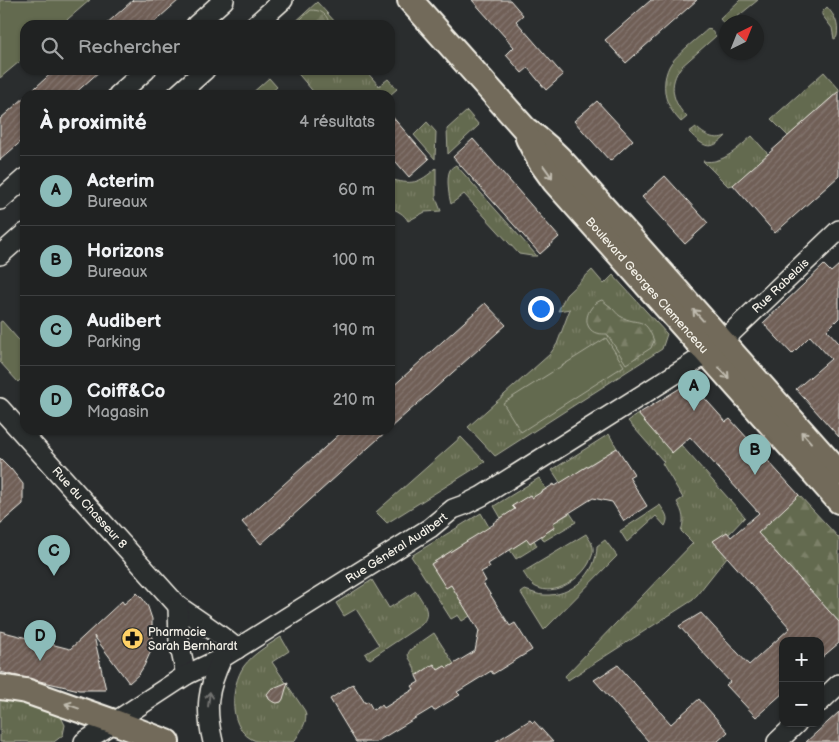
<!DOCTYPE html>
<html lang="fr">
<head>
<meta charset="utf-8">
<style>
  body { margin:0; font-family:"Balsamiq Sans",sans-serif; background:#2d2f2f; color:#f1f3f6 }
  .controls { position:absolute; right:15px; bottom:15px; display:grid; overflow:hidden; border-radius:10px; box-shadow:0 1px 4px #0004 }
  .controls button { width:45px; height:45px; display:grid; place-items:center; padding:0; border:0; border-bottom:1px solid #3d3f40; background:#202222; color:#f1f3f6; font:25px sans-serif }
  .compass { position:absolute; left:719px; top:15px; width:45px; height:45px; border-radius:50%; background:#202222; box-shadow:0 1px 4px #0004; rotate:43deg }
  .you { position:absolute; left:540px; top:308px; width:18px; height:18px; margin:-12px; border:4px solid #fff; border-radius:50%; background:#1a73e8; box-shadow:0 0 0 8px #1a73e833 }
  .badge { display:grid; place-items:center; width:32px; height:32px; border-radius:50%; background:#8bbbb9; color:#111; font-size:16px; font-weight:700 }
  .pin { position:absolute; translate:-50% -41px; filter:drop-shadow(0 1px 2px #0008) }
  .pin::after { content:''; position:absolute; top:26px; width:18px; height:15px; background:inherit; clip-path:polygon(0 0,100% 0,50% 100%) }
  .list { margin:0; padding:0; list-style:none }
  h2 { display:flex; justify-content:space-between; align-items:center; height:65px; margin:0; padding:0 20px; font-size:21px }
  h2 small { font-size:16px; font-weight:400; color:#a2a4a5 }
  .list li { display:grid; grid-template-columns:32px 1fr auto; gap:15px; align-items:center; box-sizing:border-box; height:70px; padding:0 20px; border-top:1px solid #3d3f40 }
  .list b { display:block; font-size:19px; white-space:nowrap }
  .list p { margin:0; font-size:16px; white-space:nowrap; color:#a2a4a5 }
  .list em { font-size:16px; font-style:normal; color:#a2a4a5 }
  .icon { flex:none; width:28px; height:28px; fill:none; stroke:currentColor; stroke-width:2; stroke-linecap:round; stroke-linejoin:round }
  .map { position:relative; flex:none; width:839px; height:742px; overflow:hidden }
  .search { position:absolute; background:#202222; box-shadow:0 1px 4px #0004; left:20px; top:20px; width:375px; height:55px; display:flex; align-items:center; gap:12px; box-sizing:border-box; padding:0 18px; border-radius:15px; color:#a2a4a5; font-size:19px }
  .panel { position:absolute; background:#202222; box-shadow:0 1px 4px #0004; left:20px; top:90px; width:375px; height:345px; border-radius:15px }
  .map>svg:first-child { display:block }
  .grass { fill:url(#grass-tufts); stroke:#acae9c }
  .forest { fill:url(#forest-firs); stroke:#acae9c }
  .park { fill:#646a4f; stroke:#acae9c }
  .building { fill:url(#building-hatch); stroke:#f4f1e8 }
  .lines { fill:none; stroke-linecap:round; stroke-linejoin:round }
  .minor-casing { stroke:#f4f1e8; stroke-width:22 }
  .major-casing { stroke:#f4f1e8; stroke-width:28 }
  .minor { stroke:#2a2d2e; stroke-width:19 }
  .major { stroke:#726b5a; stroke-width:24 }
  .oneway { stroke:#c0bbaf }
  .oneway2 { stroke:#71726f }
  .labels { text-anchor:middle; stroke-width:4; stroke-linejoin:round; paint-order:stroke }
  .street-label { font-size:12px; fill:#f4f1e8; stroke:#2a2d2e }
  .poi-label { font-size:12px; fill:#f4f1e8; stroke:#2a2d2e; text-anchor:start }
</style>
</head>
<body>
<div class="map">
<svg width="839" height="742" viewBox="0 0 839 742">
  <defs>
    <pattern id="grass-tufts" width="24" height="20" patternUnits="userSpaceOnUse" patternTransform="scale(1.25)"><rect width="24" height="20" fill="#646a4f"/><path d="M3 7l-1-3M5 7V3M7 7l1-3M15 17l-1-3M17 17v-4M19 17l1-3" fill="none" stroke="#7b8068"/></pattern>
    <pattern id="forest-firs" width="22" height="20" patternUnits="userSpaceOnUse" patternTransform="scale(1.25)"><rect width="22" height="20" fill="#646a4f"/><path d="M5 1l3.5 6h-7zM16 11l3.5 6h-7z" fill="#7b8068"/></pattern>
    <pattern id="building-hatch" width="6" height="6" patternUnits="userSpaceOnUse" patternTransform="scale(1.25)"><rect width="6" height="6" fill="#6f5e57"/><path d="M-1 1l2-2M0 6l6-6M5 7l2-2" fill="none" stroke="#84766f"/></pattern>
  </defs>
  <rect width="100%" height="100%" fill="#2a2d2e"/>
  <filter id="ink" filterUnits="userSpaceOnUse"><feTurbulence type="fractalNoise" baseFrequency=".02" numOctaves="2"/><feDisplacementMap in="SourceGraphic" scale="10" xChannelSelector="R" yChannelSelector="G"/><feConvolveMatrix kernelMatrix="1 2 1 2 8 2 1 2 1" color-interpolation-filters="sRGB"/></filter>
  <g filter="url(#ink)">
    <g class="grass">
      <polygon points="740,0 758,0 731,22 726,22 726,26 720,19"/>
      <polygon points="317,2 337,24 292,25"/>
      <path d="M827 7C835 16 839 24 837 36L836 38 834 39 832 28 822 15V12Z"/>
      <path d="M709 28 716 36 681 67C668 84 672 102 687 117L681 122C669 109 663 98 665 80 666 74 668 67 672 62 682 50 697 39 709 28Z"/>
      <polygon points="295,70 358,70 359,71 361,70 365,70 379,86 388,79 397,89 390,95 316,95"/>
      <polygon points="824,72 839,89 839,91 788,136 771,119"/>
      <polygon points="269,78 277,87 268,95 250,95"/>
      <polygon points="467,111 479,125 448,154 447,129"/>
      <polygon points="427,122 436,132 435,159 414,135"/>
      <path d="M696 127C704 135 714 141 726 136 710 152 704 147 689 132Z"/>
      <path d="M752 136 768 154 733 185 728 186 703 161C723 165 739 147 752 136Z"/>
      <path d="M456 165 537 256H532L519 254 464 194 451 204C449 197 446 177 450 170 451 168 454 166 456 165Z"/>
      <path d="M436 168V198L441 211 425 212 408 221C404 214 397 210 390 208V179C411 185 419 184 436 168Z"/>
      <polygon points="592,270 604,284 613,275 667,334 662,349 495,456 468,427 550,354 557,344 570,309 558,311 566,295"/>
      <path d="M638 414 672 452 681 445 745 517 729 534 713 541 727 557 693 600 568 680 565 676 693 543 681 531C685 519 683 513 677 502L683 498 662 463 664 462 628 421Z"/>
      <polygon points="609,434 617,448 579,471 563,487 552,470"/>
      <polygon points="461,437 485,462 387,523 376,512"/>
      <polygon points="539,478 546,489 532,498 530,495 513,506 515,509 501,518 494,506"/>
      <path d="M660 505C665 513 670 517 665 526L656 516 627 542 620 531Z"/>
      <polygon points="481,513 492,532 470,539 431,564 446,587 451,585 470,616 462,621 458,615 451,619 411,556"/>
      <polygon points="570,513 576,522 544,541 541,536 555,527 553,523"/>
      <path d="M586 534C588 538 593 543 593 548 594 553 591 558 589 563 580 579 555 597 536 587 530 584 527 578 523 572Z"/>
      <polygon points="527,539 534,540 537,546 516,559 510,550"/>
      <path d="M605 540 617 556 544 630 521 593 525 590C532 592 538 595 544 595 571 597 597 574 597 546Z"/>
      <path d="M372 580 389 608 416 591C423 603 433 613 421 625L370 659 367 657 365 654 379 645 356 609 344 616 336 603Z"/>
      <path d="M434 633 454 664 447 668 445 666 438 670 434 664 416 676C415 673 415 670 414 668 412 659 404 657 411 649Z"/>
      <path d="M281 637 289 651 272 662 305 711C309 722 299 733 294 742 285 742 264 742 256 741 227 731 230 686 244 666 253 654 268 645 281 637Z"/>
      <polygon points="0,700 23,703 60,715 65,725 63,735 54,742 0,742"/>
    </g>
    <g class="forest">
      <path d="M311 10C321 10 328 14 329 25H294Z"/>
      <path d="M602 300C605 303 609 305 612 308 615 311 617 314 620 316 639 327 644 314 654 341L651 348 626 364 607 334C601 334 595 334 591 330 581 320 591 303 602 300Z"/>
      <polygon points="799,495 839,538 839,622 758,533"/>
    </g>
    <g class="park">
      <polygon points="0,0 90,0 61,25 25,25 25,57 0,78"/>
      <polygon points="2,321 25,347 25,375 18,382 0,362 0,322"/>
      <polygon points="606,338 624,366 521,432 503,403"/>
    </g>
    <g class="building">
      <polygon points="133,0 179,0 151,25 105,25"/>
      <polygon points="472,0 510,0 523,15 516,21 563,75 546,90 528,68 522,73 506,55 514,47"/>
      <polygon points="651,0 697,0 626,63 605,40"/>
      <polygon points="55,70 101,70 73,95 27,95"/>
      <polygon points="839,91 839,176 775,233 733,185"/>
      <polygon points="25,97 25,138 0,160 0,119"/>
      <polygon points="597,101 633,140 610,161 574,121"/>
      <polygon points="390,114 429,159 409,177 390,155"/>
      <polygon points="473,139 559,237 540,254 453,157"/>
      <polygon points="665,176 708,223 685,244 642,197"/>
      <polygon points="824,265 831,272 839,265 839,318 827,330 839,343 839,437 796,389 831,359 810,336 792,354 763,323"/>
      <polygon points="485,303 506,325 390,428 390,389"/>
      <polygon points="690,382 726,422 730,419 799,495 758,533 839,622 839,643 820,659 820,641 783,641 783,693 756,717 726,685 730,682 679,626 701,613 749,665 790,628 713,541 727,532 731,537 759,513 690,437 672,453 638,414"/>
      <polygon points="344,430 388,430 261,544 242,522"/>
      <polygon points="617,448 634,474 629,477 647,506 624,521 612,502 593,498 553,523 555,527 530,543 527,539 488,564 490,567 481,572 486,581 483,583 510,626 515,623 532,650 493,674 491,671 457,692 460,695 445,704 434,711 432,708 376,742 356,742 330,699 353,684 365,703 368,701 373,710 382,705 384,708 414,689 412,686 419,682 416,676 434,664 438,670 445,666 447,668 475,651 479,631 451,585 446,588 431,564 494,524 493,523 515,509 512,506 530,495 532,498 554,484 555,486"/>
      <polygon points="0,459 11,470 11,469 23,484 23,504 0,524"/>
      <polygon points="137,593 143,599 148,607 152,619 152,644 150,653 144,666 139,674 129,683 94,636 106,690 79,690 0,672 0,631 70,649 122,601 124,604"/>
      <polygon points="618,665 671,724 699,699 728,732 717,742 649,742 594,680"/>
      <polygon points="288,682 283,699 281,702 277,703 273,702 269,699 267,694 271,689"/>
      <polygon points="839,712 839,742 806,742"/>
      <polygon points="530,720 533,723 534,721 553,742 495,742"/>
    </g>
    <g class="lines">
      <defs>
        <g id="minor">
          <polyline points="196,25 224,0"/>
          <polyline points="255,25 283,0"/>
          <polyline points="118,95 146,70"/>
          <polyline points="177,95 205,70"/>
          <polyline points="0,200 25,178"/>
          <polyline points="0,255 25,233"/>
          <path id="s1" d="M0 408 178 606C198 620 219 633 237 649"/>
          <polyline points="178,606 179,642 186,675"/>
          <polyline points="820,702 839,684"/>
          <path id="s2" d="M84 742 186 675 222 658 430 528 453 509 464 505 482 496 699 359 733 331 839 230"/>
          <path d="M213 742C205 708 207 690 222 658"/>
          <polyline points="777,742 797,723"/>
        </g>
        <g id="major">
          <path d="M410 0 525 129C542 141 556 154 570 170L839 473"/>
          <path id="s3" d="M528 138 540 161 555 182 839 501"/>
          <polyline points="0,687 26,691 114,722 167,742"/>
        </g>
      </defs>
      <use href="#minor" class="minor-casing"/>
      <use href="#major" class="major-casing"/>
      <use href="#minor" class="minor"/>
      <use href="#major" class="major"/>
    </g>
    <defs><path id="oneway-shaft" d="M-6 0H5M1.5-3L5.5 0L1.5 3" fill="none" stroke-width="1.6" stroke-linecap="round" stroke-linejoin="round" transform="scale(1.25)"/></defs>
    <g class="oneway">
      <use href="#oneway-shaft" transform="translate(548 172) rotate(54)"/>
      <use href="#oneway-shaft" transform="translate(698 315) rotate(-132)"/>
      <use href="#oneway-shaft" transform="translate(724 373) rotate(48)"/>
      <use href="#oneway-shaft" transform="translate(806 437) rotate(-132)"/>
      <use href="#oneway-shaft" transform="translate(72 706) rotate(-160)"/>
    </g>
    <use class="oneway2" href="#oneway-shaft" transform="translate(209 699) rotate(-83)"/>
  </g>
  <defs>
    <symbol id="pharmacy-disc" viewBox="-11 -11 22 22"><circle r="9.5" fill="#ffd166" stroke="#2a2d2e"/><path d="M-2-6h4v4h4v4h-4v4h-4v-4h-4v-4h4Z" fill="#111"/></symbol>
  </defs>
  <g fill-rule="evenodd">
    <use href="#pharmacy-disc" x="120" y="626" width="25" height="25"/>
  </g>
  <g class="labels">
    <g class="street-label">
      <text dy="4" stroke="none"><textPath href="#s3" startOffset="190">Boulevard Georges Clemenceau</textPath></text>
      <text dy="4" stroke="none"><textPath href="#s2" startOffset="835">Rue Rabelais</textPath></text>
      <text dy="4" stroke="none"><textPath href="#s1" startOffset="134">Rue du Chasseur 8</textPath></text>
      <text dy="4" stroke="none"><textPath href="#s2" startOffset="368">Rue Général Audibert</textPath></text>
    </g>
    <g class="poi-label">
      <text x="148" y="636">Pharmacie<tspan x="148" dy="14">Sarah Bernhardt</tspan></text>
    </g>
  </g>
</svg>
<div class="controls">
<button>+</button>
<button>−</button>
</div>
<svg class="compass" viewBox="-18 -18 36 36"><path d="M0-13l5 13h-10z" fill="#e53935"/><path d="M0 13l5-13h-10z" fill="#a2a4a5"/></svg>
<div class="you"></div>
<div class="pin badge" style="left:694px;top:411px">A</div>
<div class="pin badge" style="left:755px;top:475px">B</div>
<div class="pin badge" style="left:54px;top:576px">C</div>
<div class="pin badge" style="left:40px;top:661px">D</div>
<div class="search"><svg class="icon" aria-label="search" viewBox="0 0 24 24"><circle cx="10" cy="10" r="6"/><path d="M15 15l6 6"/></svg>Rechercher</div>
<section class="panel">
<h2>À proximité<small>4 résultats</small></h2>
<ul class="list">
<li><span class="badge">A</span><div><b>Acterim</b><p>Bureaux</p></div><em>60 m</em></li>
<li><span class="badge">B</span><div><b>Horizons</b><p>Bureaux</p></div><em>100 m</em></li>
<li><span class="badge">C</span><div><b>Audibert</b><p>Parking</p></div><em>190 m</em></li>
<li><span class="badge">D</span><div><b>Coiff&amp;Co</b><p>Magasin</p></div><em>210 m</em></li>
</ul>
</section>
</div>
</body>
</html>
